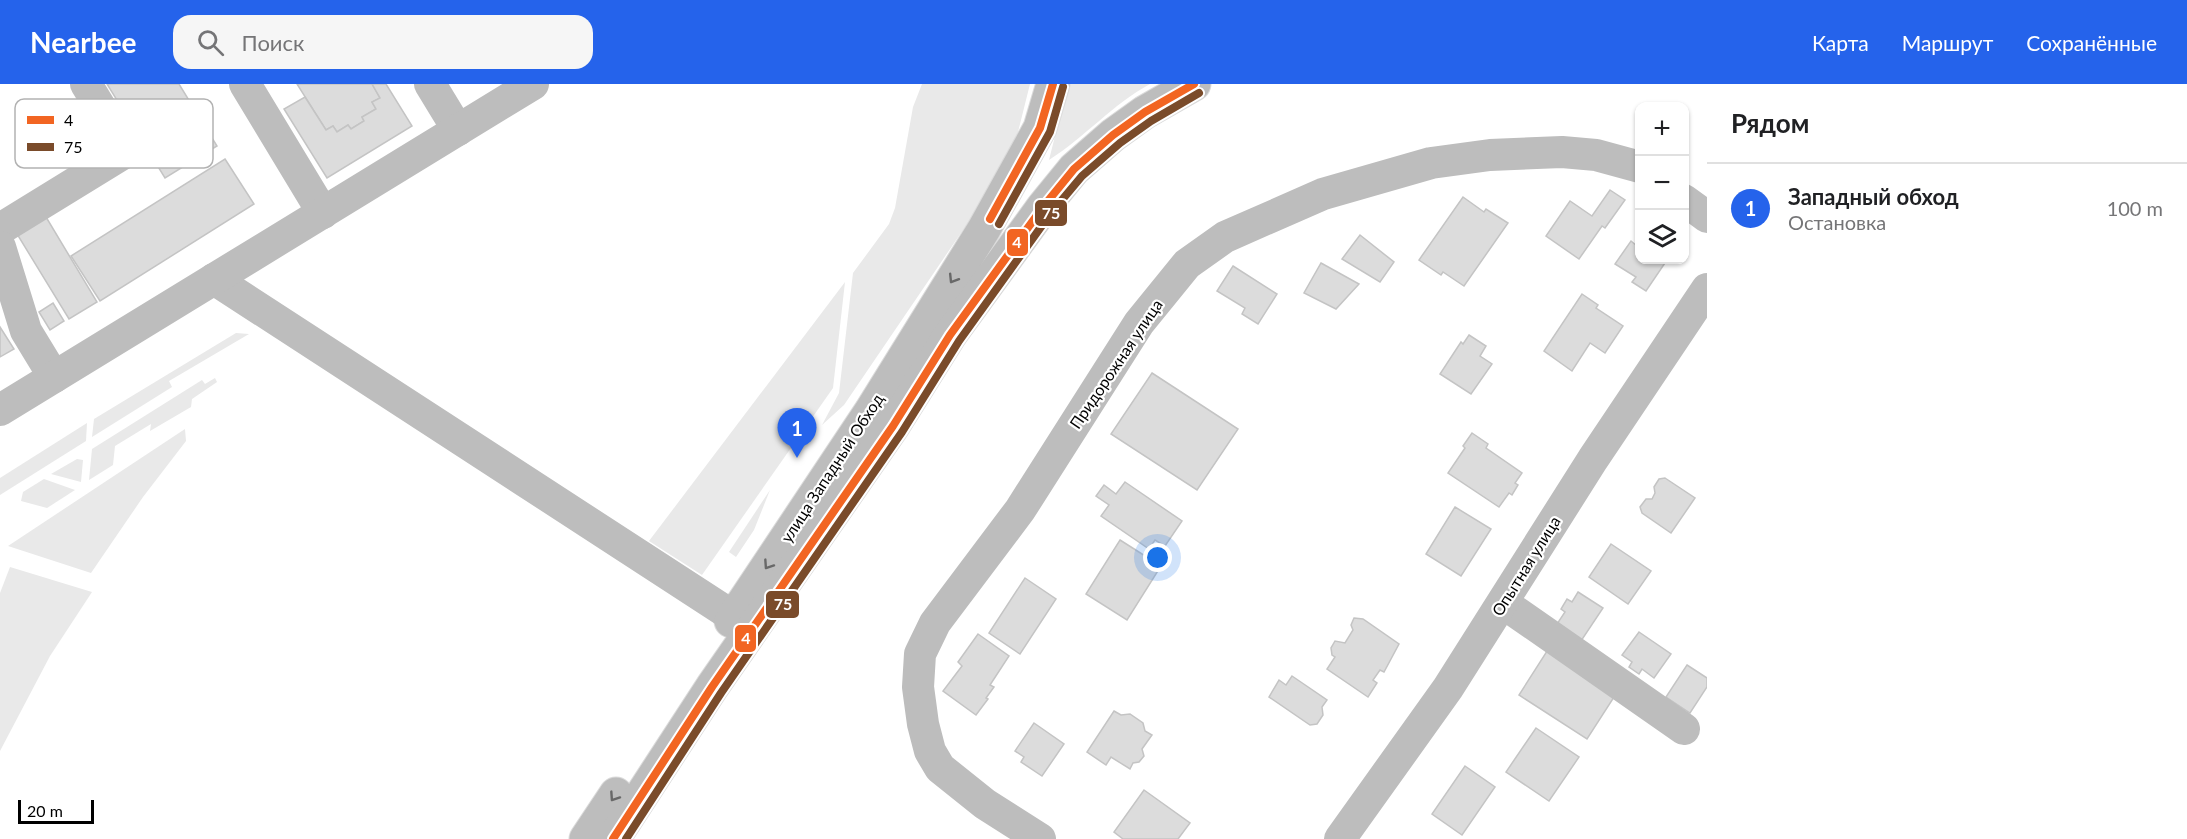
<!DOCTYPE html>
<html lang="ru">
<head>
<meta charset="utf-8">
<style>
  body { margin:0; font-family:Lato,sans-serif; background:#f6f6f6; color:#202124 }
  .controls { position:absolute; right:18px; top:18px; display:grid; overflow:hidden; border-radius:12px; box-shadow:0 2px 4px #0004 }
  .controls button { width:54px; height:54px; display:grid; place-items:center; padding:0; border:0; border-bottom:2px solid #e0e0e0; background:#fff; color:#202124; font:30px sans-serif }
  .scale { position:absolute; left:18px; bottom:15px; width:76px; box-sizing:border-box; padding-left:6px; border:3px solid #000; border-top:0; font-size:16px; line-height:21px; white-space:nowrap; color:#000; -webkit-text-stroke:4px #fff; paint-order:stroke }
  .you { position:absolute; left:1158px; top:474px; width:21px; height:21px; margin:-15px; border:4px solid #fff; border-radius:50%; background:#1a73e8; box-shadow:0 0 0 9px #1a73e833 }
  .badge { display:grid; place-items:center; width:39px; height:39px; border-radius:50%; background:#2563eb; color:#fff; font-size:20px; font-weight:700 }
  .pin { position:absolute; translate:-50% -50px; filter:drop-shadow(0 2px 3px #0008) }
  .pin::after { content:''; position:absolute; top:32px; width:21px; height:18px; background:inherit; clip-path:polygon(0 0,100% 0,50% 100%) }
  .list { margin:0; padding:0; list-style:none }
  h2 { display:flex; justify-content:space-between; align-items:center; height:78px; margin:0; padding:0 24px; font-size:26px }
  h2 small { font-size:20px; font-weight:400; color:#757577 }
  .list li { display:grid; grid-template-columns:39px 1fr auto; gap:18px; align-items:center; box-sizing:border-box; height:90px; padding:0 24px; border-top:2px solid #e0e0e0 }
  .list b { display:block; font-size:22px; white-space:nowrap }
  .list p { margin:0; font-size:20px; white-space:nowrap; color:#757577 }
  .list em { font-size:20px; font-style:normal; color:#757577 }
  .icon { flex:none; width:33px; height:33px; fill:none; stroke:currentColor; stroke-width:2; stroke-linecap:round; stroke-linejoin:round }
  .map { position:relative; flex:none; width:1707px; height:755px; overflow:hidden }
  header { display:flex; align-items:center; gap:36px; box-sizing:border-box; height:84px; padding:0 30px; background:#2563eb; color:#fff }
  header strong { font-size:28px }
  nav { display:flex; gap:33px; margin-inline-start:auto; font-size:21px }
  .search { width:420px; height:54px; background:#f6f6f6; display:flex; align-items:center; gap:15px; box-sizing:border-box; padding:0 21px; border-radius:18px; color:#757577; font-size:22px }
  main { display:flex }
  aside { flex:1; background:#fff }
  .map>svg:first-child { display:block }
  .green { fill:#e9e9e9 }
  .building { fill:#dcdcdc; stroke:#c4c4c4; stroke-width:1.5 }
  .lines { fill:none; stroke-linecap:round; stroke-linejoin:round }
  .highway-casing { stroke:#dbdbdb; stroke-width:35 }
  .minor { stroke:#bdbdbd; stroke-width:32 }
  .highway { stroke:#bdbdbd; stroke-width:33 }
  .bus-1-casing { stroke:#fff; stroke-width:12 }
  .bus-2-casing { stroke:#fff; stroke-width:12 }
  .bus-1 { stroke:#f26522; stroke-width:8 }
  .bus-2 { stroke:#7a4b2a; stroke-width:8 }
  .oneway { stroke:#686868 }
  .labels { text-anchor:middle; stroke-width:4.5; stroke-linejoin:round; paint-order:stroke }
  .street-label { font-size:16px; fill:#000; stroke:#fff }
  .key { fill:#fff; stroke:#b2b2b2; stroke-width:1.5 }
  .key-label { font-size:16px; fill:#000 }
  .line-badge { stroke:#fff; stroke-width:2 }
  .badge-label { font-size:16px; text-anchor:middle; font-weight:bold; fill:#fff }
</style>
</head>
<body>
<header>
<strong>Nearbee</strong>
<div class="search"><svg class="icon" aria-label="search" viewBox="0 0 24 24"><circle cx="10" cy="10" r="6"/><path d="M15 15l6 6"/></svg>Поиск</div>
<nav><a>Карта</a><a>Маршрут</a><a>Сохранённые</a></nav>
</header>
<main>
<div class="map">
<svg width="1707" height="755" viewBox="0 0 1707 755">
  <rect width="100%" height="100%" fill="#fff"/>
  <g class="green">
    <polygon points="922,0 1030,0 1018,48 1004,79 982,118 844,321 822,341 839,309 853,189 889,140 895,124 913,23"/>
    <path d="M1068 0H1150C1113 20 1085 53 1049 76Z"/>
    <polygon points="845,198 833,304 702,491 649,457"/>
    <polygon points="236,249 249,250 169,297 172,303 92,353 94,335"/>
    <polygon points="215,294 217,298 192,315 191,323 150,347 151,340 115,362 113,381 89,396 92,365 202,296 205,300"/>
    <polygon points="87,339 86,357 0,411 0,394"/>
    <polygon points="185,345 186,357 143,413 91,489 8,462"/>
    <polygon points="77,375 83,376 81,398 51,390"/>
    <polygon points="44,395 75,406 47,424 21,417 23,408"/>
    <polygon points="770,406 754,446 736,473 729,468"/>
    <polygon points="10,483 92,508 50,572 0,667 0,509"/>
  </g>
  <g class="building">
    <polygon points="107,0 179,0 217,62 165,94"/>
    <polygon points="297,0 372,0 380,14 372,18 376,25 362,33 364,37 351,45 348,41 337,48 333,42 326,46"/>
    <polygon points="372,0 386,0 412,42 327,94 284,25 305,13 326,46 333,42 337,48 348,41 351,45 364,37 362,33 376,25 372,18 380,14"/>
    <polygon points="225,75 254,120 100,217 71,172"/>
    <polygon points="1610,106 1625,116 1605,144 1602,142 1579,175 1546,152 1570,117 1592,132"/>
    <polygon points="1463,113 1484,128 1486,125 1508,139 1464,202 1443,188 1441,191 1419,176"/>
    <polygon points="43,128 97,218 69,235 14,145"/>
    <polygon points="1360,151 1394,178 1380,198 1342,175"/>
    <polygon points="1631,157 1637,162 1640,158 1640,176 1667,176 1646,207 1632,198 1636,193 1615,180"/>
    <polygon points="1321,179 1359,200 1336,225 1304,209"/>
    <polygon points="1233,182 1277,210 1258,240 1242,230 1245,224 1217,207"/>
    <polygon points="1582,210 1598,221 1596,224 1623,242 1605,269 1590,259 1572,287 1544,267"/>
    <polygon points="53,219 64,237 50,246 39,228"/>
    <polygon points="0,243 14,265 0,273"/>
    <polygon points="1469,251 1486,262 1480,272 1492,280 1471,310 1440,290 1461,258 1463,260"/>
    <polygon points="1152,289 1238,345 1197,406 1111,350"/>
    <polygon points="1472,349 1488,360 1486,364 1522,389 1515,399 1518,401 1512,411 1509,409 1499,423 1448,389 1465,364 1463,362"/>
    <polygon points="1665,394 1695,414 1671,449 1642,429 1640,423 1646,415 1652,415 1655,409 1654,403 1659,395"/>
    <polygon points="1125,398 1182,437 1165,462 1155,456 1149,465 1101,432 1109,421 1096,412 1104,401 1116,410"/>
    <polygon points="1455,423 1491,445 1461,492 1426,470"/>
    <polygon points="1120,456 1161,482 1127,536 1086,510"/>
    <polygon points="1611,460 1651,487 1628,520 1589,493"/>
    <polygon points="1025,494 1056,515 1020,570 989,549"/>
    <polygon points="1578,508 1603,524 1581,557 1557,540 1565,528 1561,525 1567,515 1572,518"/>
    <polygon points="1354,534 1363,535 1399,560 1384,588 1380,586 1373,596 1377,599 1368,613 1327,585 1335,573 1332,571 1331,564 1335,557 1345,559 1353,546 1351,541"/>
    <polygon points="1639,548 1671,570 1654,594 1642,585 1639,590 1629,583 1632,578 1622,571"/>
    <polygon points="978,550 1009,572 990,601 994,603 986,614 988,615 976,631 943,607 962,582 958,578"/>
    <polygon points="1549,564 1616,610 1587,655 1519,611"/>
    <polygon points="1687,581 1707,594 1707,603 1690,629 1666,613"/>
    <polygon points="1292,592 1327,616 1322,623 1323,631 1317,640 1310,641 1269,613 1279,596 1286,601"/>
    <polygon points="1114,627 1121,631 1130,630 1143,639 1145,647 1152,651 1142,665 1144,672 1139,678 1133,679 1130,685 1111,673 1106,681 1087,668"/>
    <polygon points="1034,639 1064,660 1042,692 1021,678 1024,673 1015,667"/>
    <polygon points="1536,644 1579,673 1549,717 1506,688"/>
    <polygon points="1465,682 1495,703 1462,751 1432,730"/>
    <polygon points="1144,706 1190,739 1178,755 1123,755 1114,748"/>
  </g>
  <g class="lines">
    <defs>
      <g id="highway">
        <polyline points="731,537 871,327 984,145 1040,44 1053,0"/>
        <polyline points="586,755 616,710"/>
        <polyline points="613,755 712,603 893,342 950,251 1043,123 1074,85 1113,51 1145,28 1194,0"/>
      </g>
    </defs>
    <use href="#highway" class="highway-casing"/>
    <g class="minor">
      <polyline points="245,0 323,129"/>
      <polyline points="430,0 458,46"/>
      <polyline points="1684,116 1707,133"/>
      <polyline points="0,145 127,67 86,0"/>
      <polyline points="0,163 26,247 54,293"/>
      <polyline points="214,195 734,533"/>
      <polyline points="0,326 533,0"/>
      <polyline points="1503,519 1684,645"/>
      <polyline points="1040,755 985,720 940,684 930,667 923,640 918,603 920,570 935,539 1020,426 1139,239 1187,180 1225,153 1323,110 1431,79 1490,71 1562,68 1596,71 1640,83"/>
      <polyline points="1340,755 1448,604 1593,375 1707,205"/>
    </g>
    <use href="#highway" class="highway"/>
    <defs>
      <g id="bus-1">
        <polyline points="990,135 1040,44 1053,0"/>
        <polyline points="613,755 712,603 893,342 950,251 1043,123 1074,85 1113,51 1145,28 1194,0"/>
      </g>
      <g id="bus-2">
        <polyline points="999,140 1050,48 1063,3"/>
        <polyline points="626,755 721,609 902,348 959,257 1051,129 1082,92 1120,59 1151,37 1199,9"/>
      </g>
    </defs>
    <use href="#bus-1" class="bus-1-casing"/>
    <use href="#bus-2" class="bus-2-casing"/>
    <use href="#bus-1" class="bus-1"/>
    <use href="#bus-2" class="bus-2"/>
  </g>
  <defs><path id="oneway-chevron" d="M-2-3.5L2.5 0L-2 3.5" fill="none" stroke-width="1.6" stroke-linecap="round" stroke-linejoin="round" transform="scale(1.5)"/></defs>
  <g class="oneway">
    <use href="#oneway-chevron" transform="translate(953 195) rotate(122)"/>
    <use href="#oneway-chevron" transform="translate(768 481) rotate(124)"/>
    <use href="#oneway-chevron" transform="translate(614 713) rotate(124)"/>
  </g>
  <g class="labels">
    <g class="street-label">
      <text transform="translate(1116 280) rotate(-56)" y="6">Придорожная улица</text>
      <text transform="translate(832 384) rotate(-57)" y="6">улица Западный Обход</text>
      <text transform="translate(1526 482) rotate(-58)" y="6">Опытная улица</text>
    </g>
  </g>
  <rect x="15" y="15" width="198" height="69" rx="9" class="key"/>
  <rect x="27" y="32" width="27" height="8" fill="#f26522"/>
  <rect x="27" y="59" width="27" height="8" fill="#7a4b2a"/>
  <g class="key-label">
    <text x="64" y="42">4</text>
    <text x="64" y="69">75</text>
  </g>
  <g class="line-badge">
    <rect x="1034" y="115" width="34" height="28" rx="6" fill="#7a4b2a"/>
    <rect x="1006" y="144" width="23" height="29" rx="6" fill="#f26522"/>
    <rect x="765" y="506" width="35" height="29" rx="6" fill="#7a4b2a"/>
    <rect x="734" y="540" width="23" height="29" rx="6" fill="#f26522"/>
  </g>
  <g class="badge-label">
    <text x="1051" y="135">75</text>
    <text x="1017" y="164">4</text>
    <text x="783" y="526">75</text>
    <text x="746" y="560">4</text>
  </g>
</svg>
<div class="controls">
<button>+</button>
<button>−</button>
<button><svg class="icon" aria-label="layers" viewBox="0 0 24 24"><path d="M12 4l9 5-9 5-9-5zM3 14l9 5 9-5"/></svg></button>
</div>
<div class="scale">20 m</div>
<div class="you"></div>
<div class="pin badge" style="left:797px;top:374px">1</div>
</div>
<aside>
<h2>Рядом<small></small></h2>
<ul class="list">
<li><span class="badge">1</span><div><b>Западный обход</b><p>Остановка</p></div><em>100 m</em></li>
</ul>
</aside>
</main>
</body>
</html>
